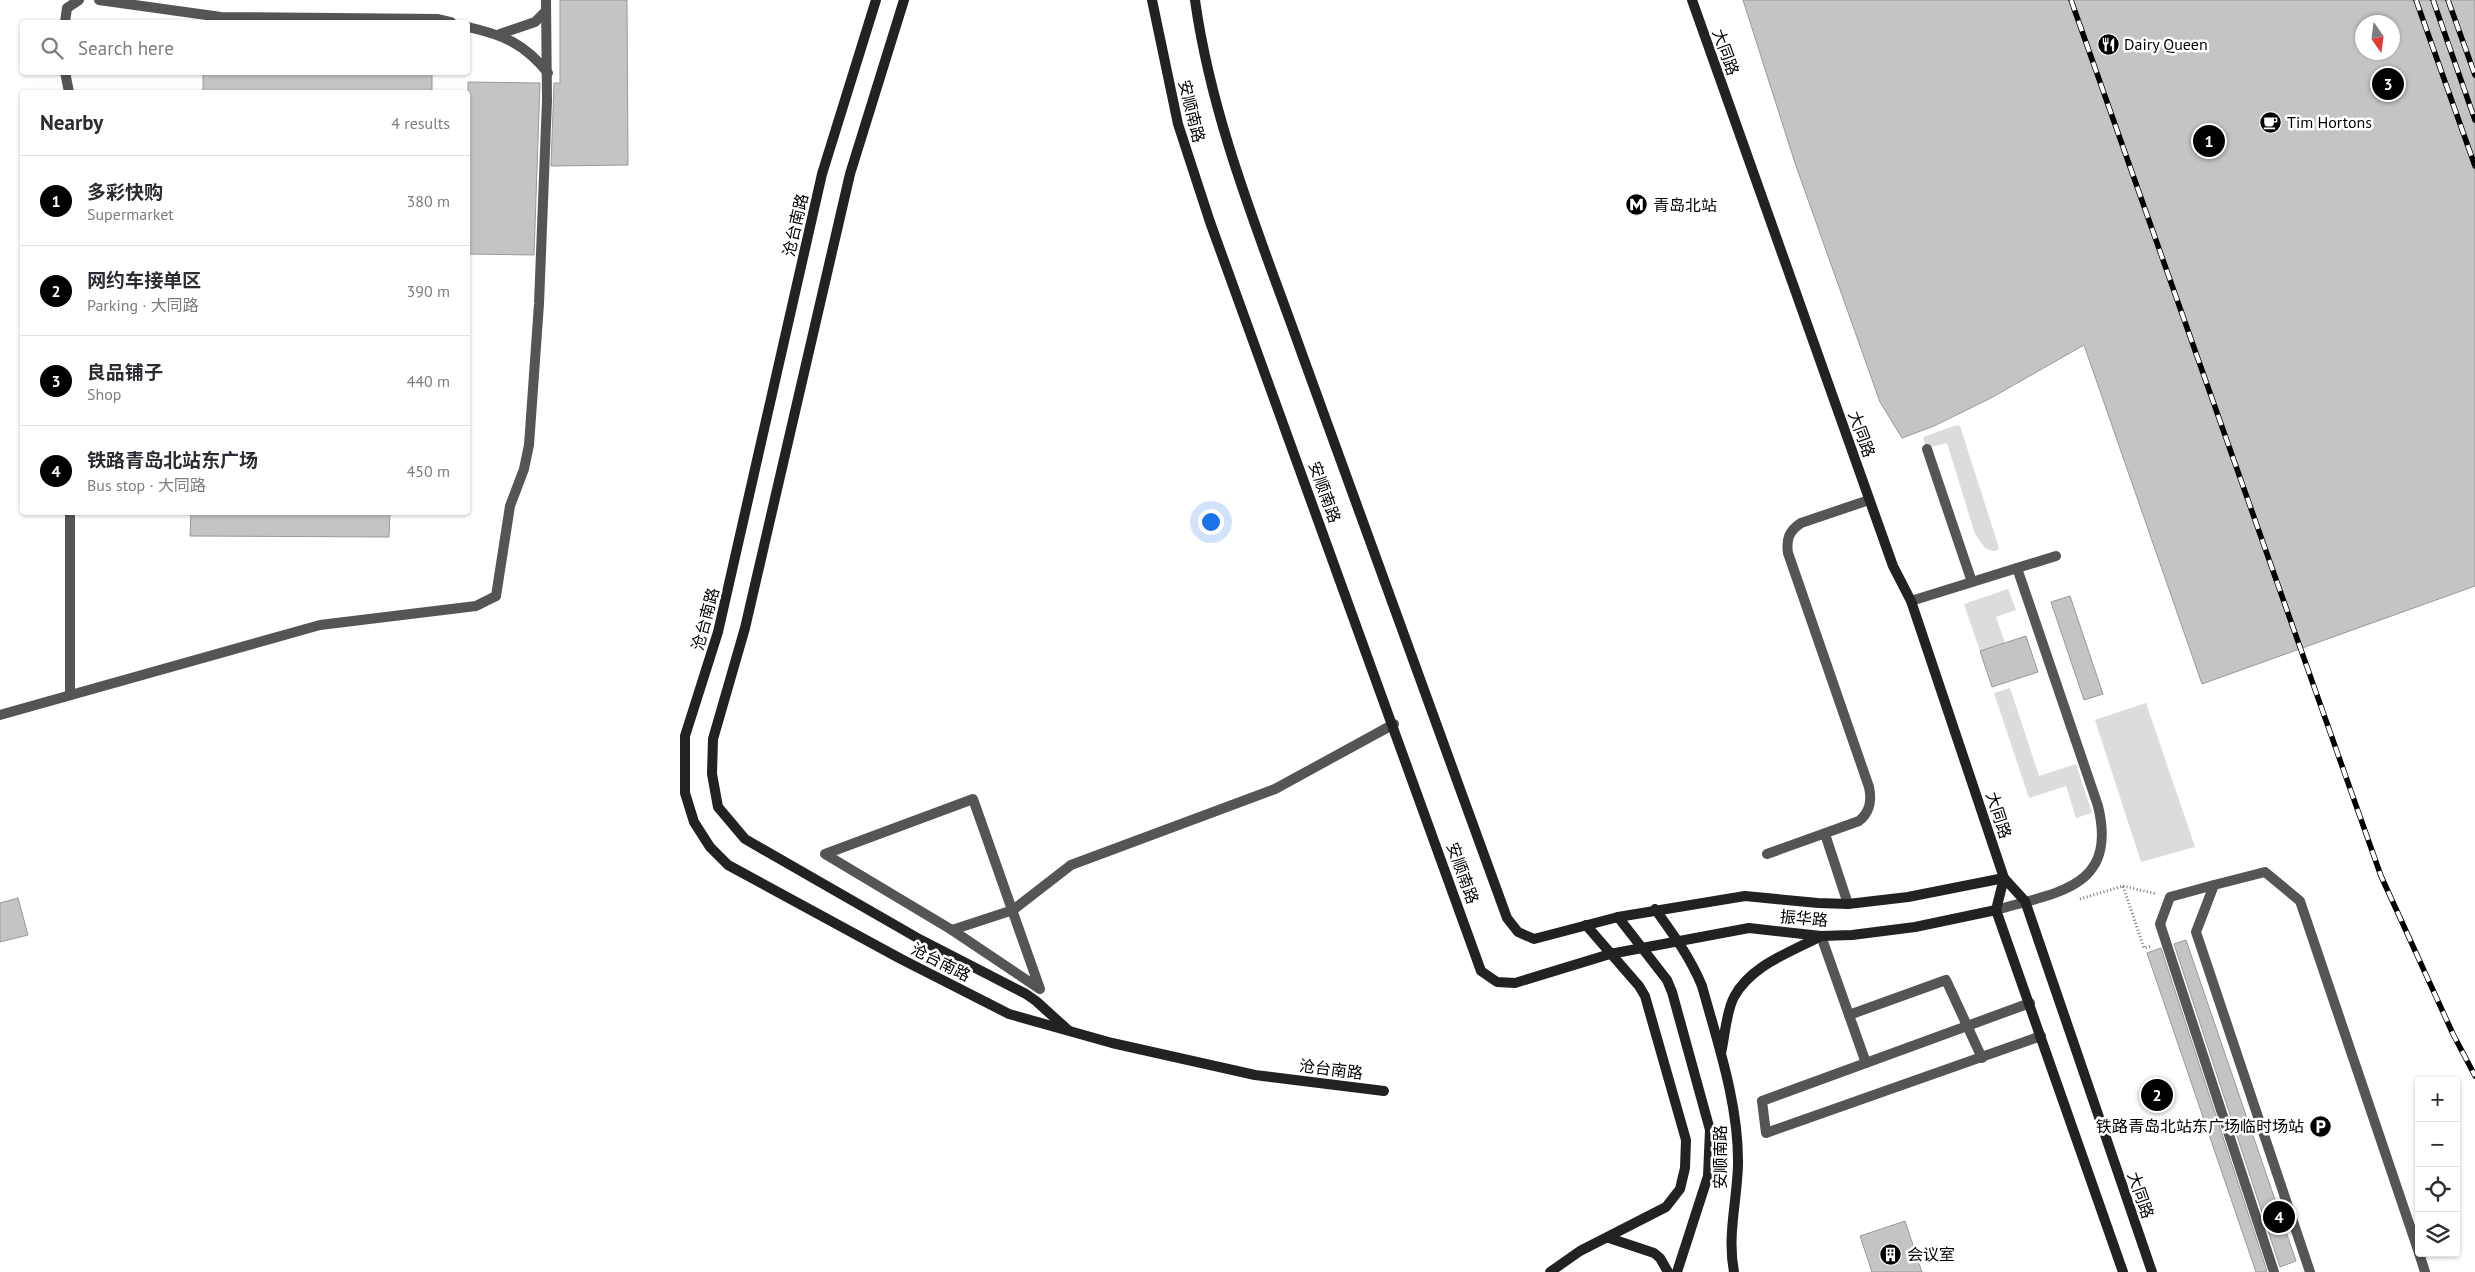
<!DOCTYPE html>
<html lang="en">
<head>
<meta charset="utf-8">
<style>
  body { margin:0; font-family:"PT Sans","Noto Sans SC",sans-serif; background:#f7f7f7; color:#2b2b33 }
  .controls { position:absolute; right:15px; bottom:15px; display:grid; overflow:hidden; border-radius:5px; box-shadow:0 1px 4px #0004 }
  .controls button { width:45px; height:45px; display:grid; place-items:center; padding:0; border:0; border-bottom:1px solid #e1e1e2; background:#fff; color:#2b2b33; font:25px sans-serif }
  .compass { position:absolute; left:2355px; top:15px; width:45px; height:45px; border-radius:50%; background:#fff; box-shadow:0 1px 4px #0004; rotate:166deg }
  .you { position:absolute; left:1210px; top:521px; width:18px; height:18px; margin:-12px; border:4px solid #fff; border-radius:50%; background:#1a73e8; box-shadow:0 0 0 8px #1a73e833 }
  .badge { display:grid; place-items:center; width:32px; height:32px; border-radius:50%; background:#000; color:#fff; font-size:16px; font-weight:700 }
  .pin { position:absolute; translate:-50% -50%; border:2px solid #fff; box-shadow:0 1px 5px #0006 }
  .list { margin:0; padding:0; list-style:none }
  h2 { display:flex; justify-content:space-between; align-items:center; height:65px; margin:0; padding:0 20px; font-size:21px }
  h2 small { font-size:16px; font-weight:400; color:#7c7c81 }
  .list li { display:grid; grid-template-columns:32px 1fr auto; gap:15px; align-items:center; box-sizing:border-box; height:90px; padding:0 20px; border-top:1px solid #e1e1e2 }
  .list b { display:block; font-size:19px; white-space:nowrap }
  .list p { margin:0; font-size:16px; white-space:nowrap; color:#7c7c81 }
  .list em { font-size:16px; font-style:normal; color:#7c7c81 }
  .icon { flex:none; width:28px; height:28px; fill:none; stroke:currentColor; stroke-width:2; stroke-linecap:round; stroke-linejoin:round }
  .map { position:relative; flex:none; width:2475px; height:1272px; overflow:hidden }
  .search { position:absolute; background:#fff; box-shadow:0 1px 4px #0004; left:20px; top:20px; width:450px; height:55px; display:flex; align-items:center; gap:12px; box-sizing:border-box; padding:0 18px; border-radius:5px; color:#7c7c81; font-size:19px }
  .panel { position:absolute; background:#fff; box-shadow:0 1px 4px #0004; left:20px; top:90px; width:450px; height:425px; border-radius:5px }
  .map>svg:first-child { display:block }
  .green { fill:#dcdcdc }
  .building { fill:#c4c4c4; stroke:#999; fill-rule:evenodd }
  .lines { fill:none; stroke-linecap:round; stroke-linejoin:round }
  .path { stroke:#777; stroke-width:3; stroke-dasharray:1 2.5; stroke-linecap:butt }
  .lane { stroke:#555; stroke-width:10 }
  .street { stroke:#555; stroke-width:10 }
  .secondary { stroke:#222; stroke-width:10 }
  .rail-casing { stroke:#000; stroke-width:5.5 }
  .rail { stroke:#fff; stroke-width:4; stroke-dasharray:11; stroke-linecap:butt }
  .labels { text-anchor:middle; stroke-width:5; stroke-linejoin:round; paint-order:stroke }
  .poi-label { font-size:16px; fill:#000; stroke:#fff; text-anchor:start }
  .street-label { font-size:16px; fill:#000; stroke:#fff }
</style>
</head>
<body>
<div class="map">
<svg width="2475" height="1272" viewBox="0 0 2475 1272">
  <rect width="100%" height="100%" fill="#fff"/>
  <g class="green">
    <polygon points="1957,425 1960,426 1999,548 1998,550 1993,551 1985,548 1975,534 1947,443 1926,448 1923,437"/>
    <polygon points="2008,589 2016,610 1996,617 2005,643 1980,651 1964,604"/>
    <polygon points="2010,688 2039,776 2076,764 2092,813 2076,818 2066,786 2029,798 1994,693"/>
    <polygon points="2146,703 2195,847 2141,862 2095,720"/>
  </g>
  <g class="building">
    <polygon points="560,0 627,0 628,165 551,166 554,83 560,83"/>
    <path d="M1743 0H2475V586L2202 684 2084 345 1991 398 1934 426 1902 438 1880 402 1795 163ZM2362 22H2392V52H2362Z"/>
    <rect x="203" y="72" width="229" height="20"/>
    <polygon points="468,82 540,83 534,255 468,254"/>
    <polygon points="191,512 390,512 389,537 190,536"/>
    <polygon points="2070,596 2103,694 2084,700 2051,602"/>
    <polygon points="2026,636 2038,672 1992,687 1980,651"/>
    <polygon points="18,898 28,935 0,942 0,903"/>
    <polygon points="2186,940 2296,1261 2280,1267 2174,944"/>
    <polygon points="2161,948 2267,1271 2264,1272 2256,1272 2147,953"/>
    <polygon points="1905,1221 1922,1272 1872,1272 1860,1236"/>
  </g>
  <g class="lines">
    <g class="path">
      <polyline points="2123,886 2157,894"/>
      <polyline points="2080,899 2123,886 2144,948 2152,946"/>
    </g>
    <g class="lane">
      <polyline points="99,0 221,17 438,19 451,22"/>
      <polyline points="65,22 67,8 79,0"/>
      <path d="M468 27C503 35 524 43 548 73"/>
      <polyline points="500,34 535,22 546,11"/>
      <polyline points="65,72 69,92"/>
      <polyline points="1927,449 1972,582"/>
      <polyline points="496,596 510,506 524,469 529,445 539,304 547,100 546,0"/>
      <polyline points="1911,601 2056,556"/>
      <polyline points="70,695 70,512"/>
      <polygon points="973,799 1040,989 952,930 825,854"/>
      <polyline points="1825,834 1848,904"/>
      <path d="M1767 854 1859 821C1870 812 1872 801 1869 787L1788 553C1786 539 1789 531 1801 523L1869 500"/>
      <polyline points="2214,885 2170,897 2160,924 2274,1272"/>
      <path d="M1996 910C2058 892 2118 888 2098 806L2017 568"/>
      <polyline points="952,930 1013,910 1071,865 1275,789 1394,724"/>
      <polyline points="1821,936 1866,1063"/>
      <polyline points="2030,1003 1762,1101 1766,1133 2041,1036"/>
      <polyline points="1849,1015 1946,980 1982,1058"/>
      <polyline points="2419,1253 2425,1272"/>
      <polyline points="2310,1272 2196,932 2214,885 2265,872 2300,901 2419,1253"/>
    </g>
    <polyline class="street" points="0,715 320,625 476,606 496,596"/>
    <g class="secondary">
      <polyline points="876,0 822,174 718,632 685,736 685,793 694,822 710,847 728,865 901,959 1009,1014 1112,1043 1255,1075 1384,1091"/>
      <polyline points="904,0 850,174 745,628 713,739 712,774 718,807 745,839 921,940 1026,994 1036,1001 1068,1030"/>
      <polyline points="1152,0 1178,124 1210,222 1481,971 1497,982 1515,983 1610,954 1749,928 1821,936 1852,935 1915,927 1996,910"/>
      <path d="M1195 0C1212 122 1261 239 1302 354 1369 543 1439 730 1507 918L1518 932 1534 939 1618 917 1745 896 1818 903 1848 904 1908 897 2004 878 2025 901 2152 1272"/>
      <polyline points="1692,0 1893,566 1911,601 2004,878 1996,910 2123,1272"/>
      <path d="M1655 909C1673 934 1690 957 1702 986 1718 1044 1739 1105 1738 1165 1737 1201 1727 1236 1734 1272"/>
      <polyline points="1618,917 1667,980 1672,992 1710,1130 1708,1176 1677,1272"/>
      <path d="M1721 1053C1725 1036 1726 1012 1734 997 1751 965 1791 952 1821 936"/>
      <polyline points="1609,1238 1654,1253 1660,1258 1668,1272"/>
      <polyline points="1550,1272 1580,1251 1666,1207 1680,1189 1685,1168 1686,1140 1645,996 1639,986 1586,925"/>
    </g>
    <defs>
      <g id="rail">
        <polyline points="2071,0 2381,876 2453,1034 2475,1076"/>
        <polyline points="2416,0 2475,166"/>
        <polyline points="2433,0 2475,120"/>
        <polyline points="2448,0 2475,75"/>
      </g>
    </defs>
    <use href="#rail" class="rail-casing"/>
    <use href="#rail" class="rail"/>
  </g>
  <defs>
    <symbol id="restaurant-disc" viewBox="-11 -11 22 22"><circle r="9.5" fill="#000" stroke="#fff"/><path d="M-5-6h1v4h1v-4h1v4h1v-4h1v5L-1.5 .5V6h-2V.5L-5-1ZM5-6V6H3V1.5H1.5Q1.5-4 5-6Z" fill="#fff"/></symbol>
    <symbol id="cafe-disc" viewBox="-11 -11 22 22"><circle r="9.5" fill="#000" stroke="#fff"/><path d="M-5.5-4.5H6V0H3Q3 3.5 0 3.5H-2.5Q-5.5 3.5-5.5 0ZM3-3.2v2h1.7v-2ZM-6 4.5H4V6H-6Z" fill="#fff"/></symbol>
    <symbol id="metro-disc" viewBox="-11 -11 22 22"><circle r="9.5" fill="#000" stroke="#fff"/><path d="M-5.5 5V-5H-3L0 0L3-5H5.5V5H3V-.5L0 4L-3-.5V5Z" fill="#fff"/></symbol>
    <symbol id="parking-disc" viewBox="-11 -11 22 22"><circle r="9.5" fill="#000" stroke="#fff"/><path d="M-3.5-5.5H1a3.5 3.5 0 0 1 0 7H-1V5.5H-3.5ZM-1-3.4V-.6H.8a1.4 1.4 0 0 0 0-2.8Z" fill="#fff"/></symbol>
    <symbol id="building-disc" viewBox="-11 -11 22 22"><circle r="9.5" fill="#000" stroke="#fff"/><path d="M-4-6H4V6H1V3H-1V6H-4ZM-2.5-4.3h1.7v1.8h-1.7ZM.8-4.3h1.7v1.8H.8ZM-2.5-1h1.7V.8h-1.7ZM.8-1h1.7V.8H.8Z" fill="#fff"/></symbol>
  </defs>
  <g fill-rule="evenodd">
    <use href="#restaurant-disc" x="2096" y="32" width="25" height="25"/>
    <use href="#cafe-disc" x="2258" y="110" width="25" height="25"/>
    <use href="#metro-disc" x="1624" y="192" width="25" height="25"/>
    <use href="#parking-disc" x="2308" y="1114" width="25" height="25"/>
    <use href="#building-disc" x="1878" y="1242" width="25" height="25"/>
  </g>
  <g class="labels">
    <g class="poi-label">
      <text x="2124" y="50">Dairy Queen</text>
      <text x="2287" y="128">Tim Hortons</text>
      <text x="1653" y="211">青岛北站</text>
      <text x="2304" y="1132" text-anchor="end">铁路青岛北站东广场临时场站</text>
      <text x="1907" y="1260">会议室</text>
    </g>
    <g class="street-label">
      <text transform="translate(1726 52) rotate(70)" y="6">大同路</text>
      <text transform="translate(1192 111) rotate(76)" y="6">安顺南路</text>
      <text transform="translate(795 225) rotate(-77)" y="6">沧台南路</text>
      <text transform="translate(1862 434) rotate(70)" y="6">大同路</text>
      <text transform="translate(1325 492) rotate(70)" y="6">安顺南路</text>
      <text transform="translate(705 619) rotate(-75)" y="6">沧台南路</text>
      <text transform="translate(1999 815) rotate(72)" y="6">大同路</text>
      <text transform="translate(1463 873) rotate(70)" y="6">安顺南路</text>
      <text transform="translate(1804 918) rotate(5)" y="6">振华路</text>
      <text transform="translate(941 962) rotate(27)" y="6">沧台南路</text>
      <text transform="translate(1331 1069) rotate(7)" y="6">沧台南路</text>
      <text transform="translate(1720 1157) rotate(-90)" y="6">安顺南路</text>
      <text transform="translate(2141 1195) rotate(71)" y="6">大同路</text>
    </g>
  </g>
</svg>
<div class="controls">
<button>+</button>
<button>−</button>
<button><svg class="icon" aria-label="locate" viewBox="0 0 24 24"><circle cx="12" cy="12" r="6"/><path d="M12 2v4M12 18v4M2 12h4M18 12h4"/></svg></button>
<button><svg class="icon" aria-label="layers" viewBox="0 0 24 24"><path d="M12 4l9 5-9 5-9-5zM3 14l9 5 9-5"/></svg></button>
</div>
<svg class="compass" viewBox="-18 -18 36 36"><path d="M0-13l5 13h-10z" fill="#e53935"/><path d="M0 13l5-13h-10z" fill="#7c7c81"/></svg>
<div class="you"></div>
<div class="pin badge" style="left:2209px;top:141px">1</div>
<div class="pin badge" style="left:2157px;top:1095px">2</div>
<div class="pin badge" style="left:2388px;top:84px">3</div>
<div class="pin badge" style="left:2279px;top:1217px">4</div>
<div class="search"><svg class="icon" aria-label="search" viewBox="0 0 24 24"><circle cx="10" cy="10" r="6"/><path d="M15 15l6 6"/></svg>Search here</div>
<section class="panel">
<h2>Nearby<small>4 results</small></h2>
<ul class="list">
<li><span class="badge">1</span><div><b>多彩快购</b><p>Supermarket</p></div><em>380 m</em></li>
<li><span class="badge">2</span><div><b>网约车接单区</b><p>Parking · 大同路</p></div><em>390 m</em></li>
<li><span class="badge">3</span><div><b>良品铺子</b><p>Shop</p></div><em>440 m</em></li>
<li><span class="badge">4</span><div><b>铁路青岛北站东广场</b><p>Bus stop · 大同路</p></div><em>450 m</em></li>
</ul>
</section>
</div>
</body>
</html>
